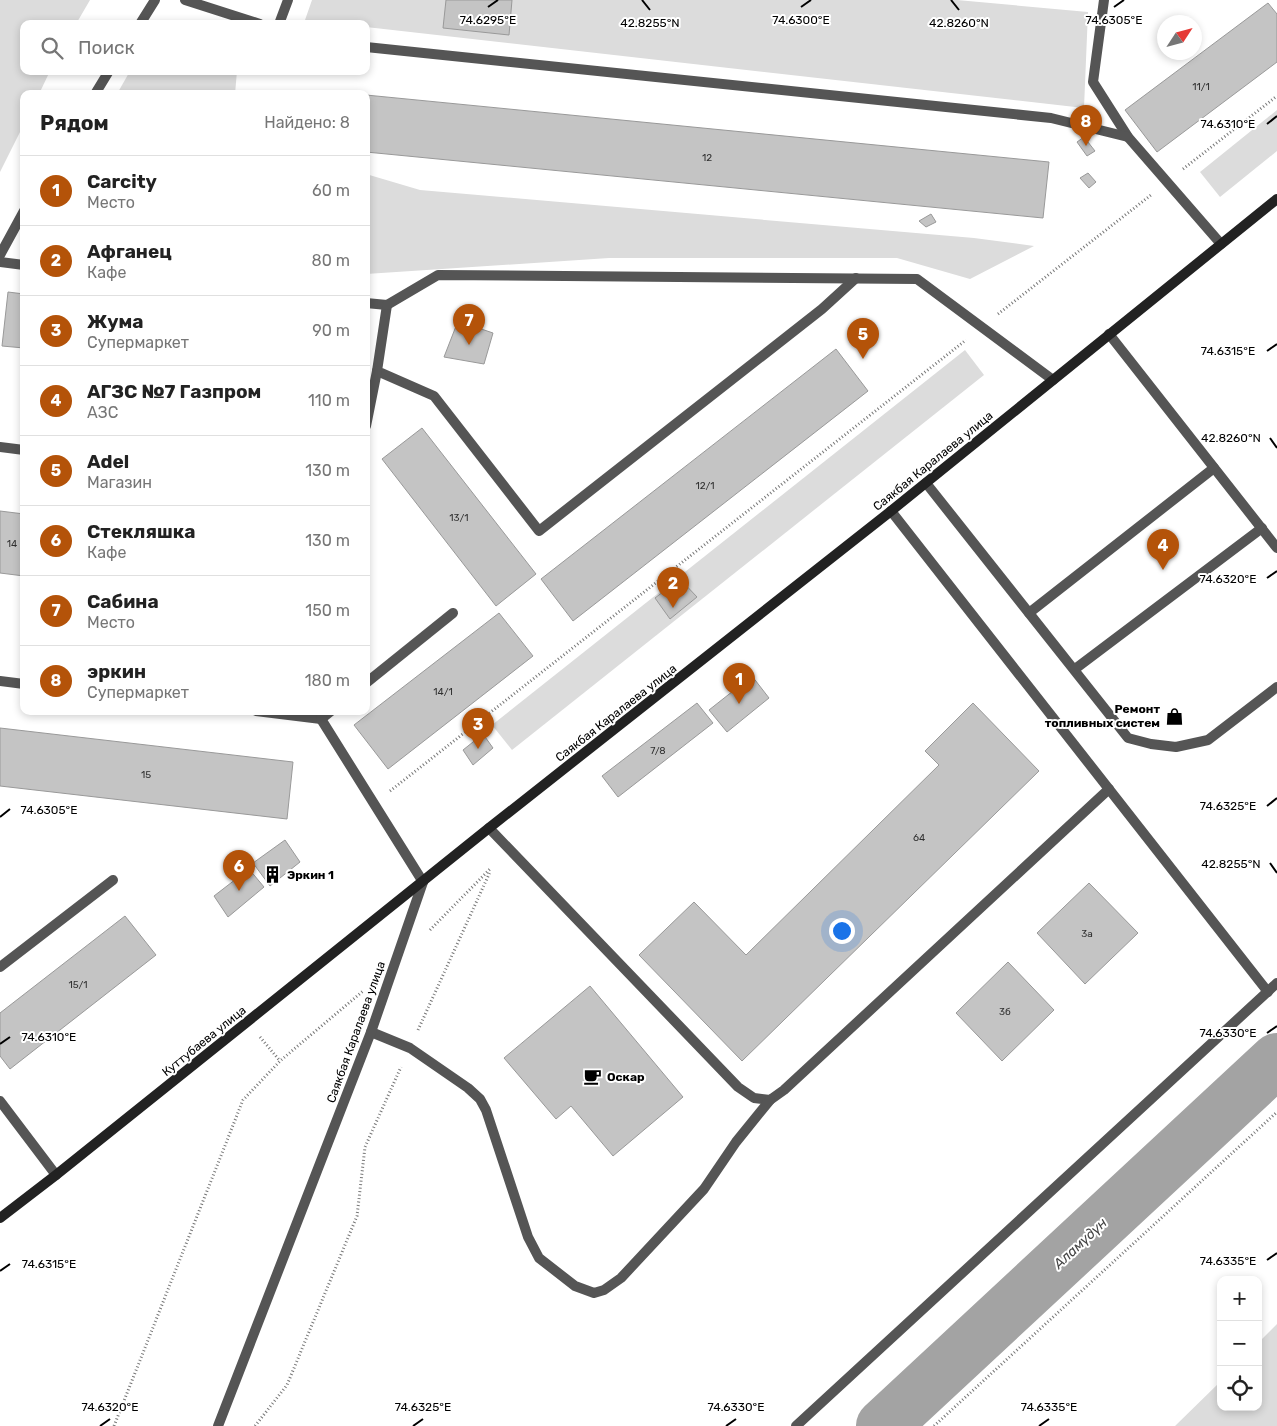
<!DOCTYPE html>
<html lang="ru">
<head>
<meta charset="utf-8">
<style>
  body { margin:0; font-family:Rubik,sans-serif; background:#f2f2f2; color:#222 }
  .controls { position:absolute; right:15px; bottom:15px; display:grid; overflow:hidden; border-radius:10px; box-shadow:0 2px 8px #0003 }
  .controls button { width:45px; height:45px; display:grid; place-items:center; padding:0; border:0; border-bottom:1px solid #e0e0e0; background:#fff; color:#222; font:25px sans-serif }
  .compass { position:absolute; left:1157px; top:15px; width:45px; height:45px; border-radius:50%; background:#fff; box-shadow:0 2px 8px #0003; rotate:54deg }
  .you { position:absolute; left:841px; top:930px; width:18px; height:18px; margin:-12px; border:4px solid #fff; border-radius:50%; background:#1a73e8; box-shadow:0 0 0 8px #1a73e833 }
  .badge { display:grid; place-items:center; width:32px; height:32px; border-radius:50%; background:#b45309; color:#fff; font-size:16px; font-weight:700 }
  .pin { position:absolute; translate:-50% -41px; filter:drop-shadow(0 1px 2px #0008) }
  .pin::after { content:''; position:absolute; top:26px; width:18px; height:15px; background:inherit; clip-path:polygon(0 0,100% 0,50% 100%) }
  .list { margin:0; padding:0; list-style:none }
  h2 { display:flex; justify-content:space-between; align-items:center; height:65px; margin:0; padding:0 20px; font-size:21px }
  h2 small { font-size:16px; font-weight:400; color:#767676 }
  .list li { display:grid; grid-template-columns:32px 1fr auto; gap:15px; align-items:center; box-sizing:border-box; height:70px; padding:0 20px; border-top:1px solid #e0e0e0 }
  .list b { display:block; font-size:19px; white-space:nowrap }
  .list p { margin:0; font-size:16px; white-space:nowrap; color:#767676 }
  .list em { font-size:16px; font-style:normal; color:#767676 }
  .icon { flex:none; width:28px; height:28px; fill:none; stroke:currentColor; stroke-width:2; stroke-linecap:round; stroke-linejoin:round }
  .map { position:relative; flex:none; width:1277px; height:1426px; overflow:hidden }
  .search { position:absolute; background:#fff; box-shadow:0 2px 8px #0003; left:20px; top:20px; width:350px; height:55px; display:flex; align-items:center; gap:12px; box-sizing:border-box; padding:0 18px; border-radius:10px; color:#767676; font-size:19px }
  .panel { position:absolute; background:#fff; box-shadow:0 2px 8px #0003; left:20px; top:90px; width:350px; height:625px; border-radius:10px }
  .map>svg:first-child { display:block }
  .green { fill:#dcdcdc }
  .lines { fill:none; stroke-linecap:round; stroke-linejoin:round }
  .river { stroke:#a3a3a3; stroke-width:54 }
  .building { fill:#c4c4c4; stroke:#999 }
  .path { stroke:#777; stroke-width:3; stroke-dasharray:1 2.5; stroke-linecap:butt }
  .service { stroke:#555; stroke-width:10 }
  .minor { stroke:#555; stroke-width:10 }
  .secondary { stroke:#222; stroke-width:10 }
  .ticks { fill:none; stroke:#000; stroke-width:2 }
  .labels { text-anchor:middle; stroke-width:4; stroke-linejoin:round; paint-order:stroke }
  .number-label { font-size:10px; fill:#313131 }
  .street-label { font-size:12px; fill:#000; stroke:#fff }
  .poi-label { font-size:12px; font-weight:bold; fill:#000; stroke:#fff; text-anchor:start }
  .water-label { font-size:14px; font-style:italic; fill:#444; stroke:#fff }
  .ticks-label { font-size:12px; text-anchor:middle; fill:#000; stroke:#fff; stroke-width:4; stroke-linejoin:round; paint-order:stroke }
</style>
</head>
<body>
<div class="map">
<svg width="1277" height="1426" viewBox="0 0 1277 1426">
  <rect width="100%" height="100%" fill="#fff"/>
  <g class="green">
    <polygon points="0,0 90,0 76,24 24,24 24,71 50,71 39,94 24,94 24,124 0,172"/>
    <polygon points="312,0 957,0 1088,12 1084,108 366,27 366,24 341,24 305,20"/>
    <polygon points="130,71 237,71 235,94 117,94"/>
    <polygon points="1277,110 1277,151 1220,197 1200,172"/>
    <polygon points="366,174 420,190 974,238 1034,246 970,279 897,258 609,258 366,274"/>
    <polygon points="965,350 984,375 512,750 492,725"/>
    <polygon points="1277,1324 1277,1426 1175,1426 1221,1381 1221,1407 1258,1407 1258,1343"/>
  </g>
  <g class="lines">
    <polyline class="river" points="883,1426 1277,1060"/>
  </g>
  <g class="building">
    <polygon points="446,0 512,0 509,35 443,28"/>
    <polygon points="1268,3 1277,14 1277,62 1157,152 1125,110"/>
    <polygon points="366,95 1049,162 1043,218 366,152"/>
    <polygon points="1084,137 1095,151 1087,156 1077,142"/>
    <polygon points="1088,173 1096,182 1089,188 1080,178"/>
    <polygon points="931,214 936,222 926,227 919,221"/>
    <polygon points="8,292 24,294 24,348 2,346"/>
    <polygon points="458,321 493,333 484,364 444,357"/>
    <polygon points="836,349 868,391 573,621 541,579"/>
    <polygon points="422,428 536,574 496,606 382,459"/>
    <polygon points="0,511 24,514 24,576 0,573"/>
    <polygon points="680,579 697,597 670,619 655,598"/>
    <polygon points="499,613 533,656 388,769 354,725"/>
    <polygon points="752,676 769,698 727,732 709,710"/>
    <polygon points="697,703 713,723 618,797 602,776"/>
    <polygon points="973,703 1039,771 742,1061 639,955 694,902 746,955 939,765 925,751"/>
    <polygon points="0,728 293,762 287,819 0,786"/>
    <polygon points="483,734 493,748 473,765 463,750"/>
    <polygon points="285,840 300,862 270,886 253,863"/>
    <polygon points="249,869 264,887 228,917 214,896"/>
    <polygon points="1089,883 1138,933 1085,984 1037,933"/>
    <polygon points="125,916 156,955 10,1069 0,1056 0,1013"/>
    <polygon points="1008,962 1054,1010 1002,1061 956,1013"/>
    <polygon points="590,986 683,1097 613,1156 571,1106 556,1119 504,1058"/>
  </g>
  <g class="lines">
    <g class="path">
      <polyline points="1183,169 1277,96"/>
      <polyline points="998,314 1151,195"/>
      <polyline points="390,791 966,340"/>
      <polyline points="430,930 491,868"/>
      <polyline points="418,1030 490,872"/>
      <polyline points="260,1037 280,1061"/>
      <polyline points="114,1426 243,1100 280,1061 363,991"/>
      <polyline points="255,1426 287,1385 357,1216 365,1147 401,1067"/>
      <polyline points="934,1426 1277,1112"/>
    </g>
    <g class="service">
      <polyline points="185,0 260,24"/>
      <polyline points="1104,0 1093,82 1128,137 1221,244"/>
      <polyline points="140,24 155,0"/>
      <polyline points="279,24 288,0"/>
      <polyline points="366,47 1051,118 1128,137"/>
      <polyline points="95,94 109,71"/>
      <polyline points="0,255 24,211"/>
      <polyline points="0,262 24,265"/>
      <polyline points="366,303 387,305 377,371 434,396 539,531 822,309 856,278"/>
      <polyline points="387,305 438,275 917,279 1053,380"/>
      <polyline points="1109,334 1277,548"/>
      <polyline points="366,426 377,371"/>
      <polyline points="0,447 24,450"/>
      <polyline points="926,483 1128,738 1151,744 1176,747 1208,740 1277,687"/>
      <polyline points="891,511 1268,992"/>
      <polyline points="1029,613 1214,468"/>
      <polyline points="1075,669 1262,528"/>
      <polyline points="0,681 24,684"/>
      <polyline points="366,683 453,613"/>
      <polyline points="256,711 321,719 331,711"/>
      <polyline points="323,711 321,719 423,882"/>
      <polyline points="489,828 738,1087 754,1098 770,1100 784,1090 1109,789"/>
      <polyline points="0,967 113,880"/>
      <polyline points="371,1032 410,1048 468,1088 480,1099 486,1110 528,1237 539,1258 575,1286 594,1293 604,1290 621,1278 704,1189 736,1142 770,1100"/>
      <polyline points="0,1101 56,1175"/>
      <polyline points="796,1426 1277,983"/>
    </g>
    <polyline class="minor" points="218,1426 371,1032 423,882"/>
    <polyline class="secondary" points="0,1218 56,1175 489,828 891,511 1277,199"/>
  </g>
  <path class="ticks" d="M642 0 650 10M951 0 959 10M488 7 498 0M801 7 811 0M1114 7 1124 0M1267 124 1277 116M1267 351 1277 344M1270 438 1277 448M1267 578 1277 571M1267 806 1277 798M0 817 10 809M1270 863 1277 873M1267 1033 1277 1026M0 1044 10 1037M1267 1260 1277 1253M0 1271 10 1264M100 1426 110 1419M413 1426 423 1419M726 1426 736 1419M1039 1426 1049 1419"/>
  <defs>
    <symbol id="shop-bare" viewBox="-9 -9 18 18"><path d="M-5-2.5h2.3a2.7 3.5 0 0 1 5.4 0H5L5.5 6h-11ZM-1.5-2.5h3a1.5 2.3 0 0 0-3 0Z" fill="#000" stroke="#fff" stroke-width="2.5" paint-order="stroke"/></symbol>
    <symbol id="building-bare" viewBox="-9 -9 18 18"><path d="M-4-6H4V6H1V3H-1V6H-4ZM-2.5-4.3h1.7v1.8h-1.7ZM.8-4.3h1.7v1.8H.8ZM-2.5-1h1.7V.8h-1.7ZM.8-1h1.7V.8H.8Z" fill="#000" stroke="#fff" stroke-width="2.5" paint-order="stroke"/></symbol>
    <symbol id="cafe-bare" viewBox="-9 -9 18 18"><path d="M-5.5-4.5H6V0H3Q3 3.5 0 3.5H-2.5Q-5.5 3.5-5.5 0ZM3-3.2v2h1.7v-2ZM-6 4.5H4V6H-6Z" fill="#000" stroke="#fff" stroke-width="2.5" paint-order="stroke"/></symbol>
  </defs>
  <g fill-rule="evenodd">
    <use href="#shop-bare" x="1162" y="704" width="25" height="25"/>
    <use href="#building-bare" x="260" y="862" width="25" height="25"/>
    <use href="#cafe-bare" x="580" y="1064" width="25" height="25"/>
  </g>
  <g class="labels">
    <g class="number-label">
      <text x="1201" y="90">11/1</text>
      <text x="707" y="161">12</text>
      <text x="705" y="489">12/1</text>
      <text x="459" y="521">13/1</text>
      <text x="12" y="547">14</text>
      <text x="443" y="695">14/1</text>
      <text x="658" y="754">7/8</text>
      <text x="146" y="778">15</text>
      <text x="919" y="841">64</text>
      <text x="1087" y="937">3а</text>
      <text x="78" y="988">15/1</text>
      <text x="1005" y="1015">3б</text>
    </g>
    <g class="street-label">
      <text transform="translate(933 461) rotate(-39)" y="4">Саякбая Каралаева улица</text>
      <text transform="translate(616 713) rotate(-38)" y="4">Саякбая Каралаева улица</text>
      <text transform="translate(356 1032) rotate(-70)" y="4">Саякбая Каралаева улица</text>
      <text transform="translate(204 1041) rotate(-39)" y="4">Куттубаева улица</text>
    </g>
    <g class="poi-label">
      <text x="1160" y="713" text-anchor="end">Ремонт<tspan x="1160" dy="14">топливных систем</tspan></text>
      <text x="287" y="879">Эркин 1</text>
      <text x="607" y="1081">Оскар</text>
    </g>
    <g class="water-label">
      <text transform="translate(1080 1243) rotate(-43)" y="5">Аламүдүн</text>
    </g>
  </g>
  <g class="ticks-label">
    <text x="801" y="24">74.6300°E</text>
    <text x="1114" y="24">74.6305°E</text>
    <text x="488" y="24">74.6295°E</text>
    <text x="650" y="27">42.8255°N</text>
    <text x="959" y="27">42.8260°N</text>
    <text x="1228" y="128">74.6310°E</text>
    <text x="1228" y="355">74.6315°E</text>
    <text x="1231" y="442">42.8260°N</text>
    <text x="1228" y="583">74.6320°E</text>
    <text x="1228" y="810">74.6325°E</text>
    <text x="49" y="814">74.6305°E</text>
    <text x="1231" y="868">42.8255°N</text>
    <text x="1228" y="1037">74.6330°E</text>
    <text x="49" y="1041">74.6310°E</text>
    <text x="1228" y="1265">74.6335°E</text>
    <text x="49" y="1268">74.6315°E</text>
    <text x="110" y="1411">74.6320°E</text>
    <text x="423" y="1411">74.6325°E</text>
    <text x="736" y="1411">74.6330°E</text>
    <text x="1049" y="1411">74.6335°E</text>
  </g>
</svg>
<div class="controls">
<button>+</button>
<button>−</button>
<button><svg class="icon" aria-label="locate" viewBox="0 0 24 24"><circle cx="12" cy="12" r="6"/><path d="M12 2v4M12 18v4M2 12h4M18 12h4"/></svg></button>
</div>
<svg class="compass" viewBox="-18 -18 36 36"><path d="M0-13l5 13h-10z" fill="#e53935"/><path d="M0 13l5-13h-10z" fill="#767676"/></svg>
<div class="you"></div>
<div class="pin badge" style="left:739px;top:704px">1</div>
<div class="pin badge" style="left:673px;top:608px">2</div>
<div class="pin badge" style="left:478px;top:749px">3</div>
<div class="pin badge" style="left:1163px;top:570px">4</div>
<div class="pin badge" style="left:863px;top:359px">5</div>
<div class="pin badge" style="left:239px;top:891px">6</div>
<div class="pin badge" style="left:469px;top:345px">7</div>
<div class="pin badge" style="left:1086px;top:146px">8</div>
<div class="search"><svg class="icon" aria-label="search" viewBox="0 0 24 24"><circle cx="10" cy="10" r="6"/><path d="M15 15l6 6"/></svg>Поиск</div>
<section class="panel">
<h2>Рядом<small>Найдено: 8</small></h2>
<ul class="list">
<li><span class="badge">1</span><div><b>Carcity</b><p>Место</p></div><em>60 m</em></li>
<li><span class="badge">2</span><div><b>Афганец</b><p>Кафе</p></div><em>80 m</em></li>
<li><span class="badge">3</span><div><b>Жума</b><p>Супермаркет</p></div><em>90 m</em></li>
<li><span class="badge">4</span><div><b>АГЗС №7 Газпром</b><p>АЗС</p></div><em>110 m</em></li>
<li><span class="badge">5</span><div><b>Adel</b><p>Магазин</p></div><em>130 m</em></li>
<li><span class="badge">6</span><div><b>Стекляшка</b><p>Кафе</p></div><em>130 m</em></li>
<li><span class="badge">7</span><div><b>Сабина</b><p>Место</p></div><em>150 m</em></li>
<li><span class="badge">8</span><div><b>эркин</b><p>Супермаркет</p></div><em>180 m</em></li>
</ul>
</section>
</div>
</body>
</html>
